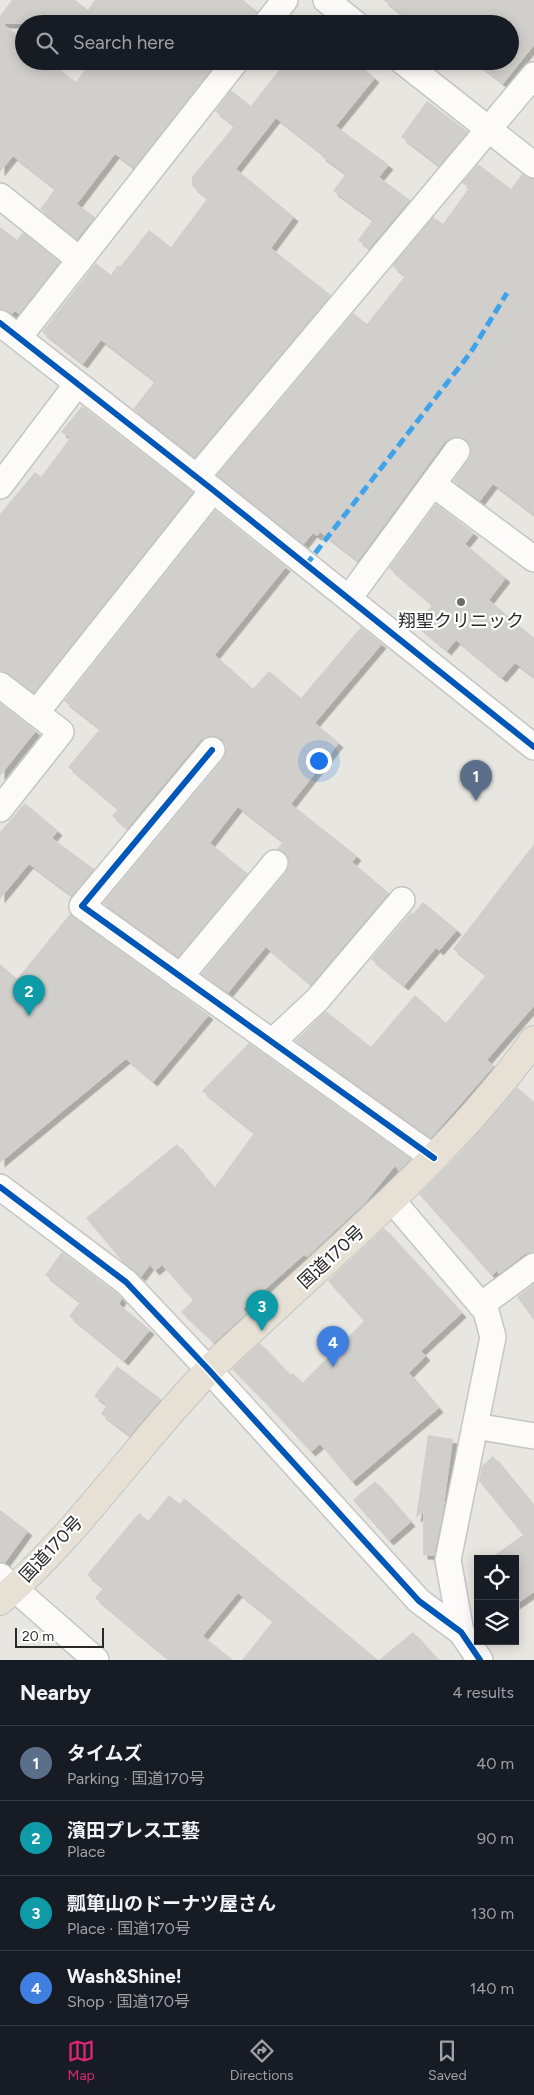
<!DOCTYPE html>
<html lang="en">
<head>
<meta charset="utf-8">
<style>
  body { margin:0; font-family:Figtree,"Noto Sans JP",sans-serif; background:#242831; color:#f1f3f6 }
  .controls { position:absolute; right:15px; bottom:15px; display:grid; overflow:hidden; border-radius:0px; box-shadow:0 2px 12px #0003 }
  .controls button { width:45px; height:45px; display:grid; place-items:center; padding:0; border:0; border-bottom:1px solid #363941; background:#171b24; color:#f1f3f6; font:25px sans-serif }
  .scale { position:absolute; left:15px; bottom:12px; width:89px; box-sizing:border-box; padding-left:5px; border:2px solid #2a2a2a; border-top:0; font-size:14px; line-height:18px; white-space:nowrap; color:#2a2a2a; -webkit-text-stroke:4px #fff; paint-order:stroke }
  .you { position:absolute; left:318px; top:760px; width:18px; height:18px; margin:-12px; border:4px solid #fff; border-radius:50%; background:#1a73e8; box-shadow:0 0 0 8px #1a73e833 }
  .badge { display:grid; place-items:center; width:32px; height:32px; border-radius:50%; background:#db2777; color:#fff; font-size:16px; font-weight:700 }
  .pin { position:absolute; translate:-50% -41px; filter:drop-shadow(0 1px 2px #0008) }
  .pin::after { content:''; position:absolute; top:26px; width:18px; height:15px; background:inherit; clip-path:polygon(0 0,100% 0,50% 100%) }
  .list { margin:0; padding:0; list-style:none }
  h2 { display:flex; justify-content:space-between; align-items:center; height:65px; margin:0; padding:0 20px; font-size:21px }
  h2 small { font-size:16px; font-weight:400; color:#9ea1a6 }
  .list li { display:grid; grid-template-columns:32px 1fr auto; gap:15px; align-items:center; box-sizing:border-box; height:75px; padding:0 20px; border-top:1px solid #363941 }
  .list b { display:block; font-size:19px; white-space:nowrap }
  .list p { margin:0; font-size:16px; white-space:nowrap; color:#9ea1a6 }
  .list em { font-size:16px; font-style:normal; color:#9ea1a6 }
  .icon { flex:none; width:28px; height:28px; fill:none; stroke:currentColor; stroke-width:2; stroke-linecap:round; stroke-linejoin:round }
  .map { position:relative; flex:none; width:534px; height:1660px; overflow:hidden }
  .search { position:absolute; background:#171b24; box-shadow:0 2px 12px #0003; left:15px; right:15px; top:15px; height:55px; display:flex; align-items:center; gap:12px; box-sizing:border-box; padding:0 18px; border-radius:28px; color:#9ea1a6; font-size:19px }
  .sheet { height:365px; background:#171b24 }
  nav { display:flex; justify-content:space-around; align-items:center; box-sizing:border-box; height:70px; border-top:1px solid #363941; background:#171b24; font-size:14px; color:#9ea1a6 }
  nav a { display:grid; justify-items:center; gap:2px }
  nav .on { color:#db2777 }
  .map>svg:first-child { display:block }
  .building { fill:#d1cfcb; filter:url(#shadow) }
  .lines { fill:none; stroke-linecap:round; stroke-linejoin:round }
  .minor-casing { stroke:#c5c5c5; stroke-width:28 }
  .trunk-casing { stroke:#c4c4c1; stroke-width:30 }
  .minor { stroke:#fcfbfa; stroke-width:25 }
  .trunk { stroke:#e6e1d4; stroke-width:28 }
  .quiet { stroke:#3ea3eb; stroke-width:5; stroke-dasharray:10 5; stroke-linecap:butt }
  .cycleway-casing { stroke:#fff; stroke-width:9 }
  .cycleway { stroke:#0057b8; stroke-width:6 }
  .poi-dot { fill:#6c6c6a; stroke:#fff; stroke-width:2 }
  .labels { text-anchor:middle; stroke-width:4.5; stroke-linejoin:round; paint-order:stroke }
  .poi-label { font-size:18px; fill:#2a2a2a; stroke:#fff }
  .street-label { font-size:18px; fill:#2a2a2a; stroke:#fff }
</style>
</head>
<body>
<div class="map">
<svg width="534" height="1660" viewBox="0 0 534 1660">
  <defs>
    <filter id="shadow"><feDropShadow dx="4.5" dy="4.5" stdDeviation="0" flood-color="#0004"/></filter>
  </defs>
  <rect width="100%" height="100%" fill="#e8e6e0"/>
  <g class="building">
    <polygon points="12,0 75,0 88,10 95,0 243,0 258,12 252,24 3,24 24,40 24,61 49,61 76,82 91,61 218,61 134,168 115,154 77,204 95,217 77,239 40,209 55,189 13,156 0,172 0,16"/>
    <polygon points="383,0 534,0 534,45 503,84 474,61 510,61 510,24 415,24"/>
    <polygon points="286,61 355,61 375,78 336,126 389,165 379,177 410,200 369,249 358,240 373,220 333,191 346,174 321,156 322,154 276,118 236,169 294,217 271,248 331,295 195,457 133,409 155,381 101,340 83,364 42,332 96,263 111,275 118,265 120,267 149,230 171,247 207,199 192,186 192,177 234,126 215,111 231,90 251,106"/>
    <polygon points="427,101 468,132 439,166 401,137"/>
    <polygon points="478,164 511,189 522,174 534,179 534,515 493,484 480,501 453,481 471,453 470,445 465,439 458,437 451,438 445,442 358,561 320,532 317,536 313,533 304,544 217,475 353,313 367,324 405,276 392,266 433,217 443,224 469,188 462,183"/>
    <polygon points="0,227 17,240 23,232 60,262 19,314 15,311 12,314 0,309"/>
    <polygon points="82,406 193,492 34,693 9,674 0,671 0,514 35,472 41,477 70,438 61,432"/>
    <polygon points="436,504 474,533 465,544 506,578 489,600 534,638 534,677 515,663 502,678 456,640 447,651 416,625 432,605 389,568"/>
    <polygon points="215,510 286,567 215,655 253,689 269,671 301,698 361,627 382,644 315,723 339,743 291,804 357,856 352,862 389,893 311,985 266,947 228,993 201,974 286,872 289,866 288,858 284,852 277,849 283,842 238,807 210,843 248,874 178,957 103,903 223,759 226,752 226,746 222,739 214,736 208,736 201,740 127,829 112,816 118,809 68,767 100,729 64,701"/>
    <polygon points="0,703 36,731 0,776"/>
    <polygon points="25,803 58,831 52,838 94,869 72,896 29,864 0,899 0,832"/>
    <polygon points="534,844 534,1006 487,1060 494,1066 431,1138 295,1041 326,1011 371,1047 415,995 446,1023 486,975 453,949"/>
    <polygon points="423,902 457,930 439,951 436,948 404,986 371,959 411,912 413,914"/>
    <polygon points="70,914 209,1015 153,1082 126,1059 0,1163 0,964 17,979"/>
    <polygon points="249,1043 411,1159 399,1171 395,1166 365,1203 307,1257 304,1255 243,1309 247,1313 214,1343 181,1312 193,1300 162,1265 155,1271 150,1265 141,1277 122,1261 86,1218 177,1144 214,1188 254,1133 202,1091"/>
    <polygon points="517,1087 534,1102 534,1252 525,1254 499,1274 497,1271 492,1276 419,1194 460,1153"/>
    <polygon points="384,1228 462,1313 421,1351 426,1356 409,1373 439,1408 352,1482 320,1444 311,1452 261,1398 232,1369 260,1343 290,1375 293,1373 302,1383 364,1321 328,1281"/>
    <polygon points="62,1252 119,1295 122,1299 119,1304 150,1330 124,1361 69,1316 80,1302 45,1275"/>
    <polygon points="534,1284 534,1320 517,1297"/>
    <polygon points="117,1366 161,1399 130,1436 101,1414 107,1405 94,1396"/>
    <polygon points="428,1435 453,1439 443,1513 434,1556 423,1555 423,1512 416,1518"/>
    <polygon points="493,1456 534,1506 534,1592 515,1605 515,1559 489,1559 523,1535 479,1481 482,1466"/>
    <polygon points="375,1481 411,1522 389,1541 353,1500"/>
    <polygon points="169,1495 180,1504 184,1498 378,1660 242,1660 273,1621 238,1593 203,1636 233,1660 169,1660 95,1598 103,1588 87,1575 139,1513 148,1521"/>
    <polygon points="0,1510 28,1531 5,1563 0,1562"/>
    <polygon points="413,1632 438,1660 379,1660"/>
  </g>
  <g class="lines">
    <defs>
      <g id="minor">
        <polyline points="326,0 356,24"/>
        <polyline points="266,24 285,0"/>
        <polyline points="402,61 534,165"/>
        <polyline points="0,196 80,260"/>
        <polyline points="0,323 213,490 534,747"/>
        <polyline points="19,337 236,61"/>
        <polyline points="197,477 534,75"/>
        <polyline points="433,484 534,559"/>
        <polyline points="0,486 77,384"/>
        <polyline points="349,598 457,451"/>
        <polyline points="0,685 61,732 0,809"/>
        <polyline points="36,713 213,490"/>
        <polyline points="212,750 82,906 434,1158"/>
        <polyline points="180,977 275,863"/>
        <polyline points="272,1042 317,1000 402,900"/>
        <polyline points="0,1187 126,1282 209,1370 419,1601 461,1632 480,1660"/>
        <polyline points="392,1200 486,1311 493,1337 448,1560 461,1632"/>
        <polyline points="481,1305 534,1266"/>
        <polyline points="475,1426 534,1436"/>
        <polyline points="0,1576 96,1660"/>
      </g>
      <path id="trunk" d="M0 1601C79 1533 137 1444 209 1370 234 1345 261 1322 286 1298 374 1217 464 1137 534 1040"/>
    </defs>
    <use href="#minor" class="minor-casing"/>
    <use href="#trunk" class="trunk-casing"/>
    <use href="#minor" class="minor"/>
    <use href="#trunk" class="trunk"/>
    <polyline class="quiet" points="306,565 471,352 507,293"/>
    <defs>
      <g id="cycleway">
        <polyline points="0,323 213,490 534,747"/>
        <polyline points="212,750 82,906 434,1158"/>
        <polyline points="0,1187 126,1282 209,1370 419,1601 461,1632 480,1660"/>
      </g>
    </defs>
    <use href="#cycleway" class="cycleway-casing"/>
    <use href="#cycleway" class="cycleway"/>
  </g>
  <circle class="poi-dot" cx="461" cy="602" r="5"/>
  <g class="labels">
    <g class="poi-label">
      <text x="461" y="627">翔聖クリニック</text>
    </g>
    <g class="street-label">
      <text transform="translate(331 1257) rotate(-43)" y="6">国道170号</text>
      <text transform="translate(51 1549) rotate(-47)" y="6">国道170号</text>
    </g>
  </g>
</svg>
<div class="controls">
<button><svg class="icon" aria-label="locate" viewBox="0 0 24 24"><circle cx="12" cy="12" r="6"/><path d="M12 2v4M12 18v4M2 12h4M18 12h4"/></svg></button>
<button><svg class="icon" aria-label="layers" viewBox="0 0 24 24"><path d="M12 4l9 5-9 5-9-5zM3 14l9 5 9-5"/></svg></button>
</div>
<div class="scale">20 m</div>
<div class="you"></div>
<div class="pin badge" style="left:476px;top:801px;background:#5c6f8a">1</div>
<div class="pin badge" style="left:29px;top:1016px;background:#0f9aa8">2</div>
<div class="pin badge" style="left:262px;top:1331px;background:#0f9aa8">3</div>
<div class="pin badge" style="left:333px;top:1367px;background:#3f7fe0">4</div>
<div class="search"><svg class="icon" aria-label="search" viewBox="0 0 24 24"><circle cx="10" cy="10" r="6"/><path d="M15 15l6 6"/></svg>Search here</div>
</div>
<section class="sheet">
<h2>Nearby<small>4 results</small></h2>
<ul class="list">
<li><span class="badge" style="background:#5c6f8a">1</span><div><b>タイムズ</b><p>Parking · 国道170号</p></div><em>40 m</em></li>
<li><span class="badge" style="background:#0f9aa8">2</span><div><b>濱田プレス工藝</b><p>Place</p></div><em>90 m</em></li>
<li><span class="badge" style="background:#0f9aa8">3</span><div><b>瓢箪山のドーナツ屋さん</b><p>Place · 国道170号</p></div><em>130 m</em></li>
<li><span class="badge" style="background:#3f7fe0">4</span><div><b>Wash&amp;Shine!</b><p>Shop · 国道170号</p></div><em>140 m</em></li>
</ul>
</section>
<nav>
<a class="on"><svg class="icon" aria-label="map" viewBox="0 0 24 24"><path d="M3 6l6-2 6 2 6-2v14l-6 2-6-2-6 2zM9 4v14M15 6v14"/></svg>Map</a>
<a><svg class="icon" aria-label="directions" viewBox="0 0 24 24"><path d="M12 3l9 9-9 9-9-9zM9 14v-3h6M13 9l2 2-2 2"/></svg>Directions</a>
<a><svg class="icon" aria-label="saved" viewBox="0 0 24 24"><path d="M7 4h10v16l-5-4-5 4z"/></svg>Saved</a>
</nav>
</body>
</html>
